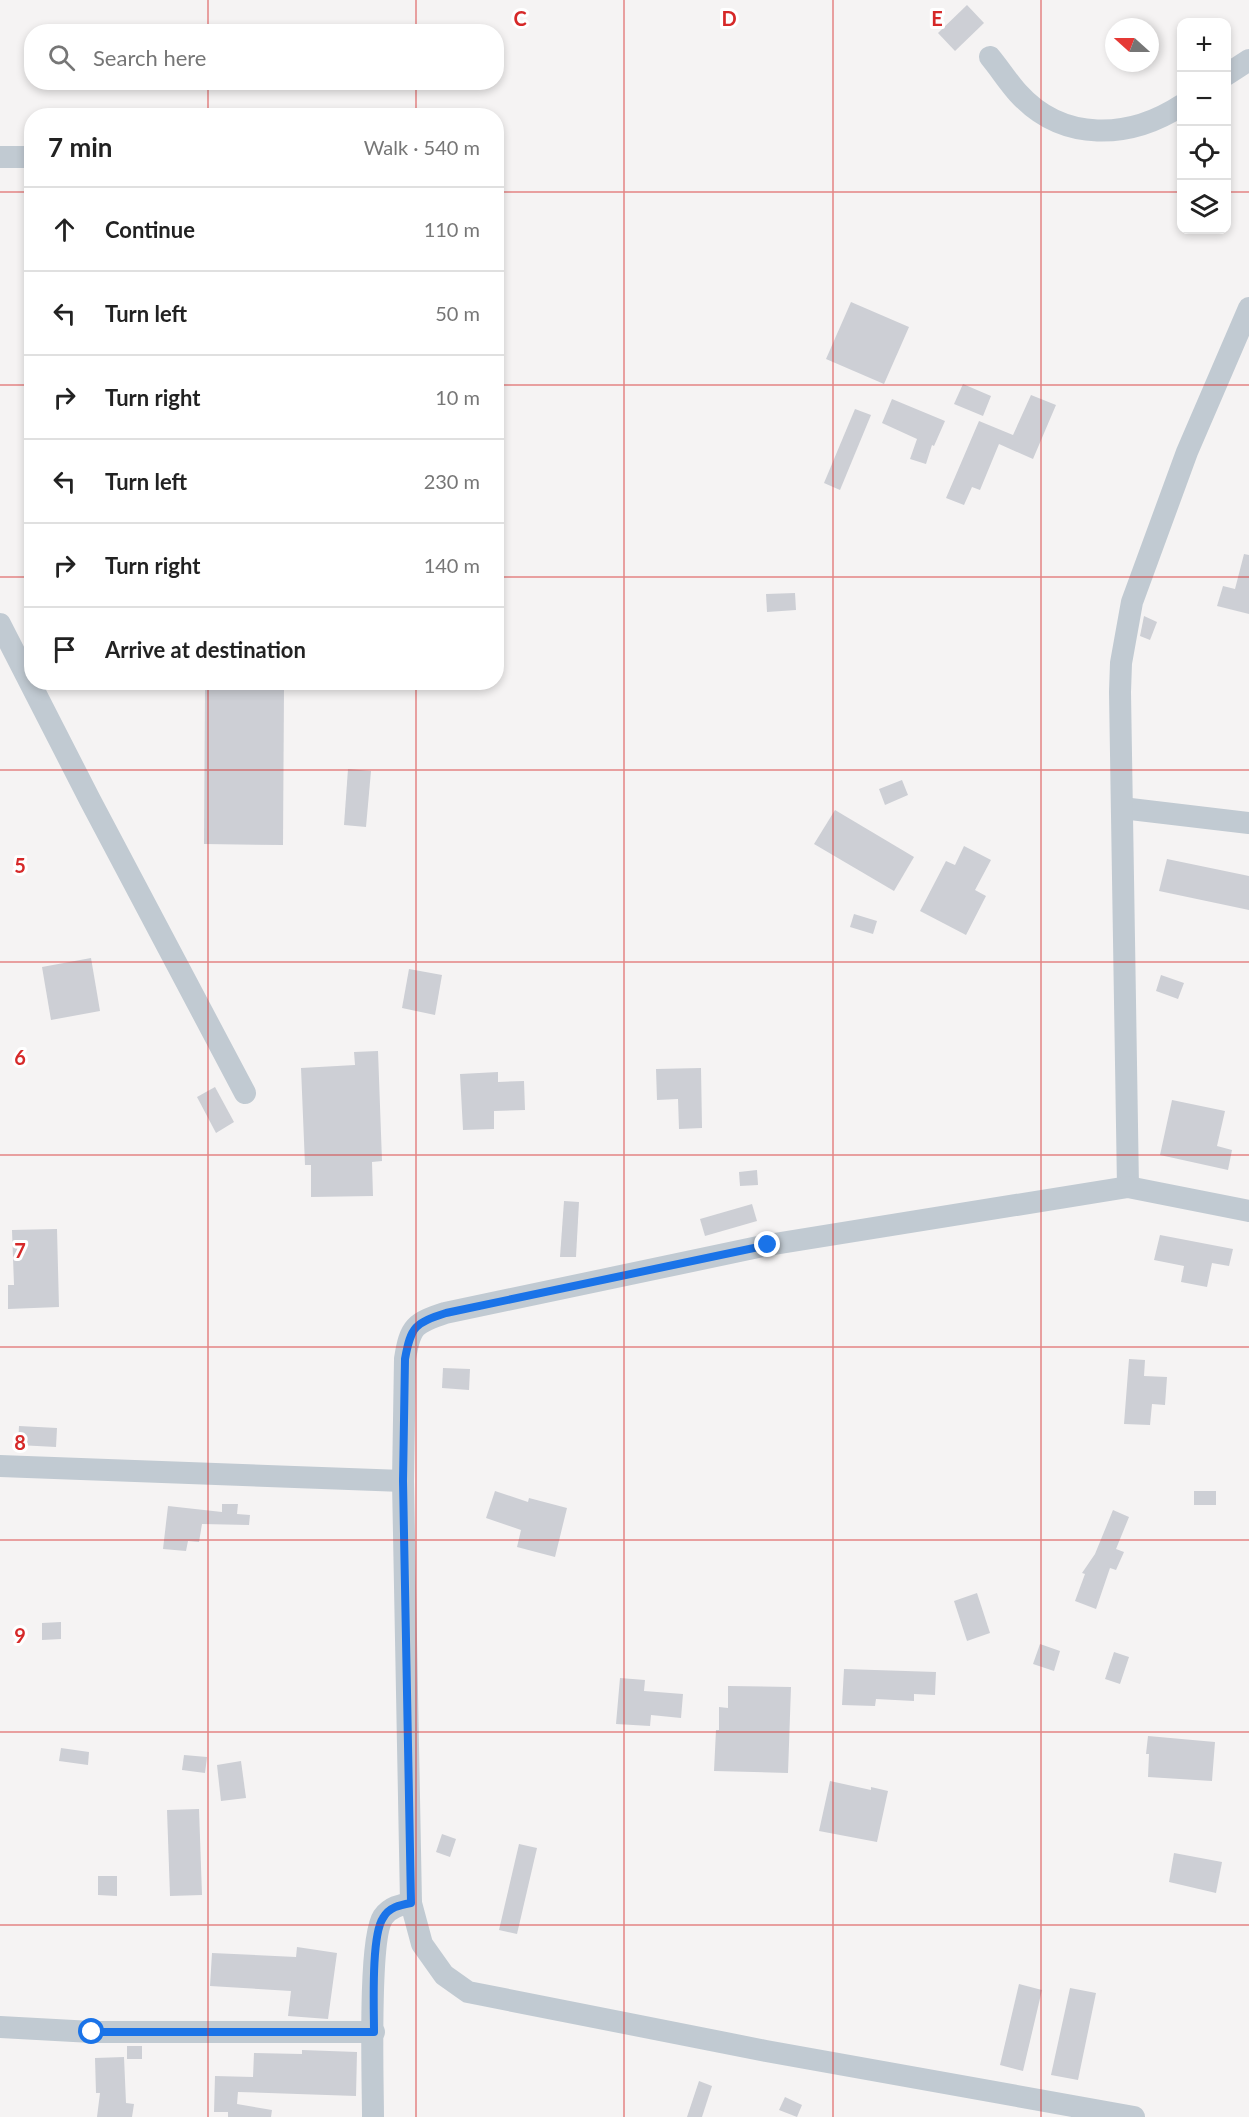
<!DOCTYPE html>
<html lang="en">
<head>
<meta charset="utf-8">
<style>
  body { margin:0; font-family:Lato,sans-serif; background:#f2f2f2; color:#222 }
  .controls { position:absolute; right:18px; top:18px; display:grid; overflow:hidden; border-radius:12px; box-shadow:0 3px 9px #0003 }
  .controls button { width:54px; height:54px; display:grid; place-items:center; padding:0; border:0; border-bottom:2px solid #e0e0e0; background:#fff; color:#222; font:30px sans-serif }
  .compass { position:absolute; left:1105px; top:18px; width:54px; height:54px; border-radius:50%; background:#fff; box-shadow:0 3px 9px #0003; rotate:291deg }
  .stop { position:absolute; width:18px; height:18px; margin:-14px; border:4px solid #1a73e8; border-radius:50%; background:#fff }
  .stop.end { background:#1a73e8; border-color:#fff; box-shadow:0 2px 6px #0008 }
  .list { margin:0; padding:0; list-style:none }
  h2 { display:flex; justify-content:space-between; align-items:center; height:78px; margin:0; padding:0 24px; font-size:26px }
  h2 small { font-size:20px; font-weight:400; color:#767676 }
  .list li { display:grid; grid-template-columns:39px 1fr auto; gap:18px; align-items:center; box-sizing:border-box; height:84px; padding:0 24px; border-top:2px solid #e0e0e0 }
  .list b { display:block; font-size:22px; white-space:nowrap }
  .list em { font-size:20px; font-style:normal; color:#767676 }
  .icon { flex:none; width:33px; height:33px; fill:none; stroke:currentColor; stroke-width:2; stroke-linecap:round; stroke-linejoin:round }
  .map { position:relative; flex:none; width:1249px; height:2117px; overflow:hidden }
  .search { position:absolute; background:#fff; box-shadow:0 3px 9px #0003; left:24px; top:24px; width:480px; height:66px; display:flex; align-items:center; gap:15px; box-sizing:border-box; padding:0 21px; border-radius:24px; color:#767676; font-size:22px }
  .panel { position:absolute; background:#fff; box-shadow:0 3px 9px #0003; left:24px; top:108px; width:480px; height:582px; border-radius:24px }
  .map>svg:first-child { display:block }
  .building { fill:#cdcfd5 }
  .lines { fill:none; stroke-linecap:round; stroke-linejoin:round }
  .minor { stroke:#c1cad2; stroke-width:22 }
  .route { stroke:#1a73e8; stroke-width:8 }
  .grid { fill:none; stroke:#d62828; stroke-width:1.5; stroke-opacity:0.55 }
  .grid-label { font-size:20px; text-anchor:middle; font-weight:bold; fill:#d62828; stroke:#fff; stroke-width:6; stroke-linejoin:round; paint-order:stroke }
</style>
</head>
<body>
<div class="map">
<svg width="1249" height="2117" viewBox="0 0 1249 2117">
  <rect width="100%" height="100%" fill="#f5f3f3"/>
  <g class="building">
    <polygon points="967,5 984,23 955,51 938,33"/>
    <polygon points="851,302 909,327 884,384 826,359"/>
    <polygon points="963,384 991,396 983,416 954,404"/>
    <polygon points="1031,395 1056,405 1033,459 999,444 980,490 972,487 964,505 946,498 979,421 1013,435"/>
    <polygon points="892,399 945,421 934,446 932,445 926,464 910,459 917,439 882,423"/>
    <polygon points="855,409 871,415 840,490 824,483"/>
    <polygon points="1244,554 1249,555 1249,614 1217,606 1223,586 1235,589"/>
    <polygon points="795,593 796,610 767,612 766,594"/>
    <polygon points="1144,616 1157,622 1150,640 1140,636"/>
    <polygon points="205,688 284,688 283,845 204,844"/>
    <polygon points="348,769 371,771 366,827 344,825"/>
    <polygon points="902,780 908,795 885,805 879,789"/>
    <polygon points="835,810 914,857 894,891 814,844"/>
    <polygon points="964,846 991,860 975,890 986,896 966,935 920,911 946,861 955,865"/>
    <polygon points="1167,859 1249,876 1249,910 1159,891"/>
    <polygon points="854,914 877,921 873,934 850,927"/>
    <polygon points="91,958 100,1011 51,1020 42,967"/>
    <polygon points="409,969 442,975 435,1015 402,1008"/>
    <polygon points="1161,975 1184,983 1178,999 1156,991"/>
    <polygon points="378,1051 382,1161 372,1162 373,1196 311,1197 311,1165 305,1165 301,1068 355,1065 354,1052"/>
    <polygon points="701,1068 702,1128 679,1129 678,1099 657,1100 656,1069"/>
    <polygon points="498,1072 498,1082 524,1081 525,1110 494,1111 494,1129 463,1130 460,1074"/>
    <polygon points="215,1087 234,1122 216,1133 197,1097"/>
    <polygon points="1172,1100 1225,1111 1217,1146 1232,1150 1228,1170 1160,1155"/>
    <polygon points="757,1170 758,1185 740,1186 739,1172"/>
    <polygon points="564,1201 579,1202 576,1257 560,1257"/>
    <polygon points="752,1204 757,1221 705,1236 700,1219"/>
    <polygon points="57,1229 59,1307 8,1309 8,1285 14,1285 12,1230"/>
    <polygon points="1160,1235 1233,1249 1229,1266 1212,1263 1207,1287 1181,1282 1184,1266 1154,1260"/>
    <polygon points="1129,1359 1145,1360 1144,1376 1167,1377 1165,1405 1152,1404 1150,1425 1124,1424"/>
    <polygon points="443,1368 470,1369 469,1390 442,1388"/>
    <polygon points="19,1426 57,1428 56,1447 18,1445"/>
    <polygon points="495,1491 528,1502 529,1498 567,1508 555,1557 517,1547 521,1530 486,1518"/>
    <rect x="1194" y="1491" width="22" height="14"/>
    <polygon points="222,1504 238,1504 237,1514 250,1515 249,1525 202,1524 199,1542 188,1541 186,1551 163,1549 168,1506 222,1512"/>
    <polygon points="1113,1510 1129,1517 1116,1549 1124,1552 1116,1570 1110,1568 1096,1609 1075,1601 1085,1574 1082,1573 1095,1554"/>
    <polygon points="977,1593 990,1633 967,1641 954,1601"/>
    <polygon points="61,1622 61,1639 42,1640 42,1623"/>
    <polygon points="1040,1644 1060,1651 1054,1671 1033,1664"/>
    <polygon points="1114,1652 1129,1657 1120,1684 1105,1679"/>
    <polygon points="844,1669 936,1672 935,1695 914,1694 914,1701 876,1699 875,1706 842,1705"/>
    <polygon points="620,1678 645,1680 644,1691 683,1694 681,1718 651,1715 650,1726 616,1724"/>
    <polygon points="728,1686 791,1687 788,1773 714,1771 716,1730 719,1730 719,1707 728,1708"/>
    <polygon points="1148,1736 1215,1742 1212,1781 1148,1777 1149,1754 1146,1754"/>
    <polygon points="61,1748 89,1752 88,1765 59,1761"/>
    <polygon points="184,1755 207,1757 205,1773 182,1770"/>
    <polygon points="241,1761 246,1798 221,1801 217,1765"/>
    <polygon points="830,1781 871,1790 871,1787 888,1791 877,1842 819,1831"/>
    <polygon points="199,1809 202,1895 170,1896 167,1810"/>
    <polygon points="442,1834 456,1839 450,1857 436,1852"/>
    <polygon points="519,1844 537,1848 517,1934 499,1930"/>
    <polygon points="1174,1853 1222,1862 1216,1893 1169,1882"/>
    <polygon points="98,1876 117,1876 117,1896 98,1895"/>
    <polygon points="297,1947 337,1953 328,2019 288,2016 291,1991 210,1986 212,1953 296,1957"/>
    <polygon points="1019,1984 1042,1990 1023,2071 1000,2065"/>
    <polygon points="1070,1988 1096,1993 1078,2080 1051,2075"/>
    <rect x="127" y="2046" width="15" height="13"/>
    <polygon points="302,2050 357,2052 356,2096 238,2092 237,2104 272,2110 271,2117 228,2117 228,2112 214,2112 215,2076 253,2077 254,2053 302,2054"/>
    <polygon points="124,2057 126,2103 134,2104 132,2117 97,2117 100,2093 96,2093 95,2058"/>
    <polygon points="699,2081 712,2086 702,2117 687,2117"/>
    <polygon points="785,2097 802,2105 797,2117 779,2110"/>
  </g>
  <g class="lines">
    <g class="minor">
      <path d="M990 57C1000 69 1008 82 1018 93 1063 143 1130 139 1182 105"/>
      <polyline points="1226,75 1249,60"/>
      <polyline points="0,157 32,157"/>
      <polyline points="0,624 90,800 245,1093"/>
      <polyline points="1122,808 1249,823"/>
      <polyline points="1128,1187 1120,692 1121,663 1132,602 1187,452 1249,308"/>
      <polyline points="0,1466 403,1481"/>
      <polyline points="0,2027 92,2032 374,2032"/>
      <path d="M373 2117C373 2083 368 1939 383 1917 390 1907 400 1905 411 1903"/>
      <path d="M1134 2117 766 2051 468 1992 444 1975 422 1944 411 1903 403 1481 405 1359C410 1326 415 1323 445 1313L768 1245 1128 1187 1249 1211"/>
    </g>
  </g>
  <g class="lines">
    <path class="route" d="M92 2032H374C374 2008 371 1936 383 1918 389 1907 400 1905 411 1903L403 1481 405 1359C411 1326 415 1323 446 1313L768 1245"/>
  </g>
  <path class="grid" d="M208 0V32M416 0V32M624 0V2117M833 0V2117M1041 0V2117M208 82V116M416 82V116M0 192H32M496 192H1182M1226 192H1249M0 385H32M496 385H1249M0 577H32M496 577H1249M208 682V2117M416 682V2117M0 770H1249M0 962H1249M0 1155H1249M0 1347H1249M0 1540H1249M0 1732H1249M0 1925H1249"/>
  <g class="grid-label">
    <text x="520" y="26">C</text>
    <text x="729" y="26">D</text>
    <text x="937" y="26">E</text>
    <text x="20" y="873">5</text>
    <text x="20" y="1065">6</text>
    <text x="20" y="1258">7</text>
    <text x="20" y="1450">8</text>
    <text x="20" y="1643">9</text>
  </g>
</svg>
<div class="controls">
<button>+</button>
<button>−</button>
<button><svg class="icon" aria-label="locate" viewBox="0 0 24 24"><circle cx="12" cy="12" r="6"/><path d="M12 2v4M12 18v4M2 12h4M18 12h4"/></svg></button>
<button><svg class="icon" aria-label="layers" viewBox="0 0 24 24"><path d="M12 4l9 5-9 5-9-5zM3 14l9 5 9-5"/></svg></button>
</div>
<svg class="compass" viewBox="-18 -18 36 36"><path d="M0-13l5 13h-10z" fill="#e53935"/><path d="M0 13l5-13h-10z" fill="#767676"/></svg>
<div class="stop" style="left:92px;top:2032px"></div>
<div class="stop end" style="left:768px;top:1245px"></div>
<div class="search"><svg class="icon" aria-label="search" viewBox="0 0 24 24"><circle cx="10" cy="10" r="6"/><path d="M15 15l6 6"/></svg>Search here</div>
<section class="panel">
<h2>7 min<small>Walk · 540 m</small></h2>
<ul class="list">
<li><svg class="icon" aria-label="ahead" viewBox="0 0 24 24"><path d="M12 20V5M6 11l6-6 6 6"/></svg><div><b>Continue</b></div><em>110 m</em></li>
<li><svg class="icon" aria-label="left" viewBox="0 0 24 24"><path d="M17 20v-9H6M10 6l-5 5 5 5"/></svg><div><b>Turn left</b></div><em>50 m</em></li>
<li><svg class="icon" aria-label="right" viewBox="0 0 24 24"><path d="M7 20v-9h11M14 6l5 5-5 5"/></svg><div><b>Turn right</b></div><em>10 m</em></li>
<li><svg class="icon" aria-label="left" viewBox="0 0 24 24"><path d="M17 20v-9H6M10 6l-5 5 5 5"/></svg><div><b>Turn left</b></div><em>230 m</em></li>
<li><svg class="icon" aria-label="right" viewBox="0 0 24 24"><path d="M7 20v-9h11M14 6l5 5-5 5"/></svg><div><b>Turn right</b></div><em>140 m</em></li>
<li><svg class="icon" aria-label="arrive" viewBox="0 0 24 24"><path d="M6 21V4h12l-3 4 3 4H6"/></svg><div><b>Arrive at destination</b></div></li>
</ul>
</section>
</div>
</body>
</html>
